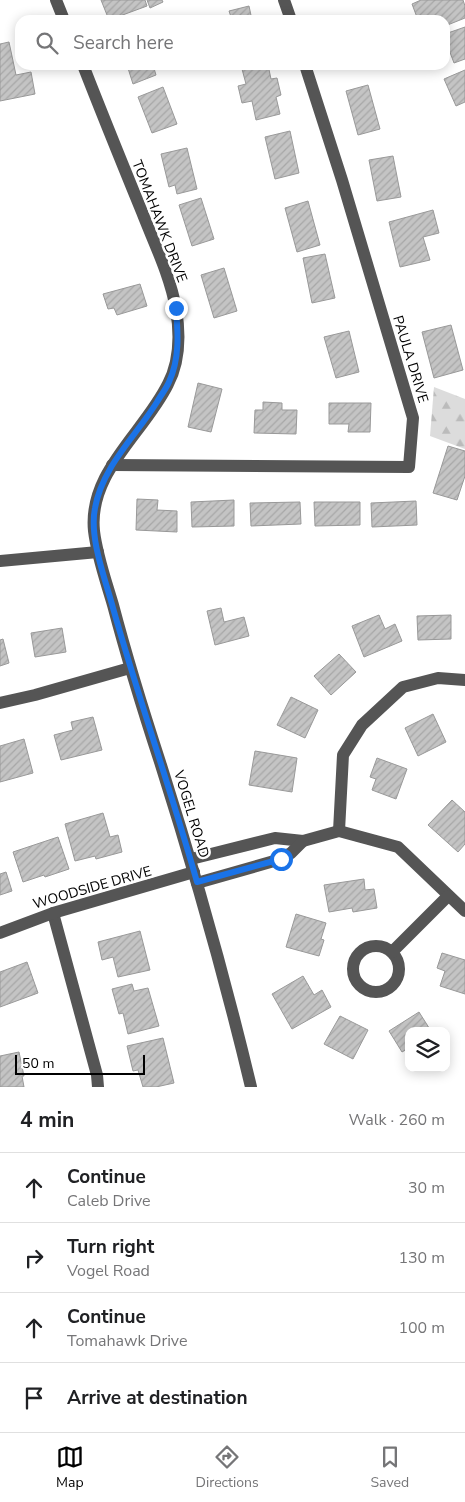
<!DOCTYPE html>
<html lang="en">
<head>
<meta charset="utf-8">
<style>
  body { margin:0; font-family:"Nunito Sans",sans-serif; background:#f2f2f2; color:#202124 }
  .controls { position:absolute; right:15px; bottom:15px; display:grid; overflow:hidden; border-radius:10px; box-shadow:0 2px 12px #0003 }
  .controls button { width:45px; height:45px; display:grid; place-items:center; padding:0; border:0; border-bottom:1px solid #e0e0e0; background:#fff; color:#202124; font:25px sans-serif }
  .scale { position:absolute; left:15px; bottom:12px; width:130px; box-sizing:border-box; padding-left:5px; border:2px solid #000; border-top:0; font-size:14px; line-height:18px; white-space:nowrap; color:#000; -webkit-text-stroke:4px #fff; paint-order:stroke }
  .stop { position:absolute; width:15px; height:15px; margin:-11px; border:4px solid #1a73e8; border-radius:50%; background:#fff }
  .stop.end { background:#1a73e8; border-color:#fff; box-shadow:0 1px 5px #0008 }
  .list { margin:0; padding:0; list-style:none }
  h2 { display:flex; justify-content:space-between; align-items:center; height:65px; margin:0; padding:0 20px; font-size:21px }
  h2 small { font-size:16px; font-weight:400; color:#757577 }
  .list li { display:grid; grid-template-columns:32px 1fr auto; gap:15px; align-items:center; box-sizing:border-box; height:70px; padding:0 20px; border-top:1px solid #e0e0e0 }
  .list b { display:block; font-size:19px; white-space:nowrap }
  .list p { margin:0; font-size:16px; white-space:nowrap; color:#757577 }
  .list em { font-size:16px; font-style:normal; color:#757577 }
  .icon { flex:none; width:28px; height:28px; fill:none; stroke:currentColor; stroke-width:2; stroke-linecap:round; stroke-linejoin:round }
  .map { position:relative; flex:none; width:465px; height:1087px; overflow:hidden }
  .search { position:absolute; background:#fff; box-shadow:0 2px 12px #0003; left:15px; right:15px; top:15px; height:55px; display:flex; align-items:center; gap:12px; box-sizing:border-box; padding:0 18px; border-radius:15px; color:#757577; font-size:19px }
  .sheet { height:345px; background:#fff }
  nav { display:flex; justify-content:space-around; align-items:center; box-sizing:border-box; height:70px; border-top:1px solid #e0e0e0; background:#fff; font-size:14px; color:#757577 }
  nav a { display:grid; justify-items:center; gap:2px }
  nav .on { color:#000 }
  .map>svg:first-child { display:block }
  .forest { fill:url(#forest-firs) }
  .building { fill:url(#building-hatch); stroke:#999 }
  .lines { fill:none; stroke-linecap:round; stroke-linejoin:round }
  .minor { stroke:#555; stroke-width:12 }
  .route { stroke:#1a73e8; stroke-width:6 }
  .labels { text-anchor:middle; stroke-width:5; stroke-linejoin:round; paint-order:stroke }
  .street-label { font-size:14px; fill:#000; stroke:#fff }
</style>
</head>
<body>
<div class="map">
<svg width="465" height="1087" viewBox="0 0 465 1087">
  <defs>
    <pattern id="forest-firs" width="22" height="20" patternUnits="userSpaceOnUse" patternTransform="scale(1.25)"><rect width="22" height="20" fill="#dcdcdc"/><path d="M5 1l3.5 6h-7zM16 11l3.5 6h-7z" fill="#bbb"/></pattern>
    <pattern id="building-hatch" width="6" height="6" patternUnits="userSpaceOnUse" patternTransform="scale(1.25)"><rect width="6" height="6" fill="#c4c4c4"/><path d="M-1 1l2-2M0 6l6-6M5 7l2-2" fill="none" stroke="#a7a7a7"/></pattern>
  </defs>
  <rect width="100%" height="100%" fill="#fff"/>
  <polygon class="forest" points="434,387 465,399 465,449 430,436"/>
  <g class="building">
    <polygon points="101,0 145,0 147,6 109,20"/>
    <polygon points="147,0 162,0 163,2 150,8"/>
    <polygon points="421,0 463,0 465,6 465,18 445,26 445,20 418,20 412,4"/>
    <polygon points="249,6 252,20 232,20 229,11"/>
    <polygon points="465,27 465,59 454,63 445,39 445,34"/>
    <polygon points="9,42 16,75 31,72 35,94 0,101 0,44"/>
    <polygon points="127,65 153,65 156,75 133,84"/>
    <polygon points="259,65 268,65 271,79 277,78 281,95 276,97 280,114 256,120 252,101 242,103 238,86 246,84 242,69"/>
    <polygon points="465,70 465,102 456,106 444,79"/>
    <polygon points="368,85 380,129 358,135 346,91"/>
    <polygon points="163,87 177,124 152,133 138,97"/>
    <polygon points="290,131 299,173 275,179 265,137"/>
    <polygon points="187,148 197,189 177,194 175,185 169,187 161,154"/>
    <polygon points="393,156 401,197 377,201 369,160"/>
    <polygon points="201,198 214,239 192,246 179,205"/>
    <polygon points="308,201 320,245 297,252 285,208"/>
    <polygon points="433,210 439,233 423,237 430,260 400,267 389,222"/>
    <polygon points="325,254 335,298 312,303 303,258"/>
    <polygon points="224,268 237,311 214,318 201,275"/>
    <polygon points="140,284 147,306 117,315 114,308 108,309 103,294"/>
    <polygon points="451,325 463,370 434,378 422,332"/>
    <polygon points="349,331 359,372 336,378 324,337"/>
    <polygon points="198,383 222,389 211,432 188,427"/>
    <polygon points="263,402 282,403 282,410 297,410 296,434 254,433 255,410 263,410"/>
    <polygon points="329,403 371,403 370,432 348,432 349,424 329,424"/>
    <polygon points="448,446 465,451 465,476 457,500 433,493"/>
    <polygon points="137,499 158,500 157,510 177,511 177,532 136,530"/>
    <polygon points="234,500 234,526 192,527 191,502"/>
    <polygon points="416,501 417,525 372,527 371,503"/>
    <polygon points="300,502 301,524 251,526 250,503"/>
    <polygon points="314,502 360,502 360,525 315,526"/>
    <polygon points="221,608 224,622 244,617 249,636 215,645 207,611"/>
    <polygon points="379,615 385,629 395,624 402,641 364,657 352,626"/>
    <polygon points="451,615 451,639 418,640 417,616"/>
    <polygon points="62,628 66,652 35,657 31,633"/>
    <polygon points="3,639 9,663 0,666 0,640"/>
    <polygon points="339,654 356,672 331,695 314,676"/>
    <polygon points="291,697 318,710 305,738 277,725"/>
    <polygon points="433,714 446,742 418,756 405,728"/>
    <polygon points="93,717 102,750 61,760 54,735 73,730 71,722"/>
    <polygon points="24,739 33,773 0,782 0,746"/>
    <polygon points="255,751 297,758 292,792 249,785"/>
    <polygon points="377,758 407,769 396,799 372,790 376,779 370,777"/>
    <polygon points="452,800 465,812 465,844 458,852 428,825"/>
    <polygon points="103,813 110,837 118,835 122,852 96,859 95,856 75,861 65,824"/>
    <polygon points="58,837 69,869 45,877 44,875 23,882 13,852"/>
    <polygon points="6,872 12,891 0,895 0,874"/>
    <polygon points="364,879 365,890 374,889 377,908 353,912 352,908 329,912 324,885"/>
    <polygon points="296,914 326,923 321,939 324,940 319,956 286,947"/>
    <polygon points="140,931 150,970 118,977 113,957 102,960 98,942"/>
    <polygon points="442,953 465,960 465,994 440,986 445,971 437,968"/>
    <polygon points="27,962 38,993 0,1007 0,972"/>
    <polygon points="303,976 314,995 322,990 331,1007 292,1029 272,994"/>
    <polygon points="132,984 134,991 148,988 159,1026 128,1034 123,1013 119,1014 112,989"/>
    <polygon points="419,1012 431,1031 409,1031 409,1048 402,1052 389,1031"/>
    <polygon points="340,1016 368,1030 353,1059 324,1044"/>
    <polygon points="163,1038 174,1083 156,1087 143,1087 138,1070 133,1071 127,1046"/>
    <polygon points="19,1052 24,1076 22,1076 24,1087 0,1087 0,1056"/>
  </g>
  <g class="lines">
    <g class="minor">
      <polyline points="56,0 64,20"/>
      <polyline points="284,0 291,20"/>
      <path d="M83 65C102 114 122 163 142 212 154 243 170 275 176 309 180 333 180 361 168 384 144 433 88 472 94 531 97 556 106 581 113 605 127 658 143 710 160 762 194 869 225 978 251 1087"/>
      <polyline points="112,465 409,467 413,418 342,180 305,65"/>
      <polyline points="0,561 98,552"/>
      <polyline points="0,703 35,695 130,668"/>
      <polyline points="339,831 343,755 362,725 403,687 438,678 465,680"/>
      <polyline points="191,859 275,838 303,841 339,831 398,847 465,911"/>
      <polyline points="197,883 281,859 291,853 303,841"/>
      <polyline points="53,913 97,1075 98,1087"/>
      <polyline points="0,933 53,913 194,872"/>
      <circle cx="376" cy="969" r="23"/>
      <polyline points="392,952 448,896"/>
    </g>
  </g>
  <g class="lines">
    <path class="route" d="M176 308C178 333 180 358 169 382 166 389 161 395 157 402 136 436 102 467 95 508 89 538 105 578 113 608 139 700 171 790 197 882L281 859"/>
  </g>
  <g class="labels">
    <g class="street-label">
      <text transform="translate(160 221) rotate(69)" y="5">TOMAHAWK DRIVE</text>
      <text transform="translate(411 359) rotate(73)" y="5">PAULA DRIVE</text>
      <text transform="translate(192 814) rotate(73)" y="5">VOGEL ROAD</text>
      <text transform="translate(92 887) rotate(-16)" y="5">WOODSIDE DRIVE</text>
    </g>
  </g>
</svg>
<div class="controls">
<button><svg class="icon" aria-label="layers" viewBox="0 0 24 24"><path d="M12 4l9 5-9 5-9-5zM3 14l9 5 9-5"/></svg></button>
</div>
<div class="scale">50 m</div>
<div class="stop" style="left:281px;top:859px"></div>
<div class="stop end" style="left:176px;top:308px"></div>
<div class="search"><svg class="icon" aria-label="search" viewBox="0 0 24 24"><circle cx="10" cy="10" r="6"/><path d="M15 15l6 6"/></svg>Search here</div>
</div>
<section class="sheet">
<h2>4 min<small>Walk · 260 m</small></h2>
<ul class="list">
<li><svg class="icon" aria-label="ahead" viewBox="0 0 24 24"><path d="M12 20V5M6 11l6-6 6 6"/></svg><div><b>Continue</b><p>Caleb Drive</p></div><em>30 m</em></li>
<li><svg class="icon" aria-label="right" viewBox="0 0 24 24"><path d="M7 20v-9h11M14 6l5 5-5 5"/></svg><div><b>Turn right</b><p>Vogel Road</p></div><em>130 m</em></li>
<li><svg class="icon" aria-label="ahead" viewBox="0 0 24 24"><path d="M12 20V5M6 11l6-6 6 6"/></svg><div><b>Continue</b><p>Tomahawk Drive</p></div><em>100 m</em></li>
<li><svg class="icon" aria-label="arrive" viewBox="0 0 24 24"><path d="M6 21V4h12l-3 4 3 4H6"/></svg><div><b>Arrive at destination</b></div></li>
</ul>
</section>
<nav>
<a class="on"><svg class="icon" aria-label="map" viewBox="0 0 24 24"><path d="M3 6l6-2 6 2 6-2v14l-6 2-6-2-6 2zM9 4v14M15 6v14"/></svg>Map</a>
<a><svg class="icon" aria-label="directions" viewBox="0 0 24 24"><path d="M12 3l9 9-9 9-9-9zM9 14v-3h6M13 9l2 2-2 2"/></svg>Directions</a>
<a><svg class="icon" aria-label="saved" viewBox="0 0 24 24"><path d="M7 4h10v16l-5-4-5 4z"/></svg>Saved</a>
</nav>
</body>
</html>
